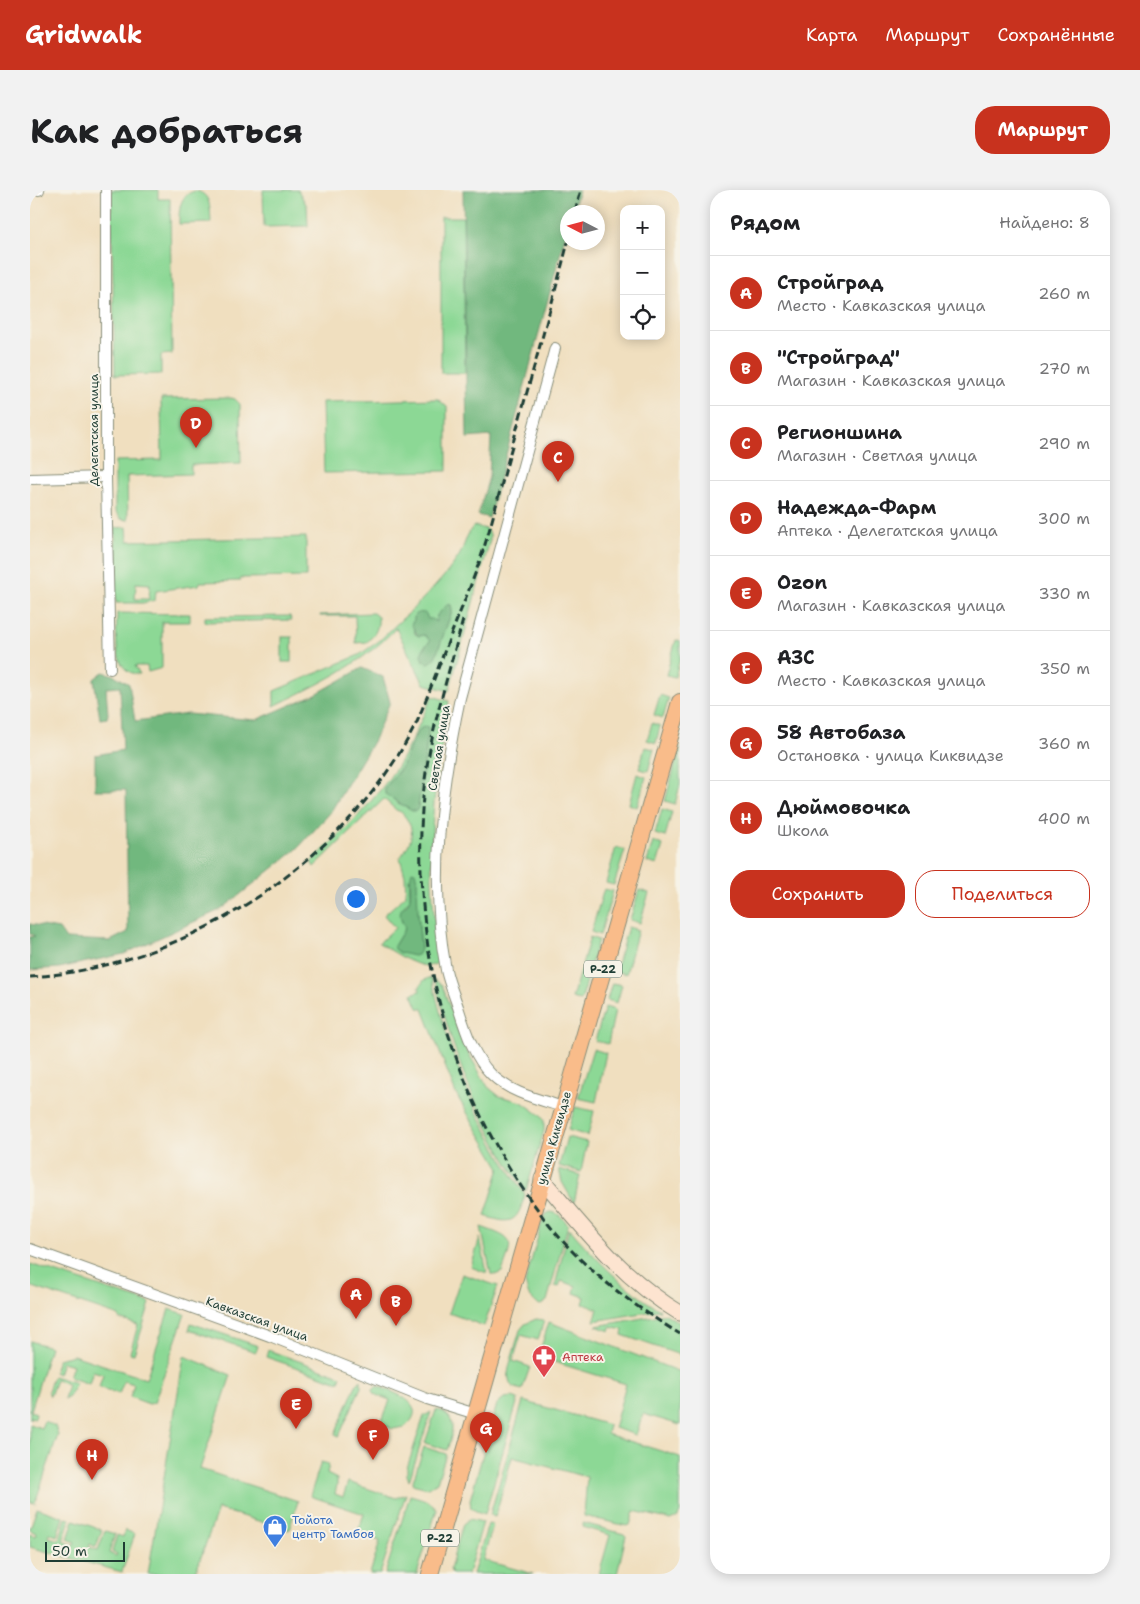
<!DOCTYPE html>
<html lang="ru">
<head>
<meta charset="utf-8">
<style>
  body { margin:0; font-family:"Shantell Sans",sans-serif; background:#f2f2f2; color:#202124 }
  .controls { position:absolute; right:15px; top:15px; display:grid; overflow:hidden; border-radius:10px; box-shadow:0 2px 12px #0003 }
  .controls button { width:45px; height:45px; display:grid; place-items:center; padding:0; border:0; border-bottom:1px solid #e0e0e0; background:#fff; color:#202124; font:25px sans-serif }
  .compass { position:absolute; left:530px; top:15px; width:45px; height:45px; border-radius:50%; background:#fff; box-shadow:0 2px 12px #0003; rotate:276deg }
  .scale { position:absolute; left:15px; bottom:12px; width:80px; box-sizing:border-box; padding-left:5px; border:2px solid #1f3d34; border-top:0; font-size:14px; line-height:18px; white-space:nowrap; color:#1f3d34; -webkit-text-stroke:4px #f7f3e8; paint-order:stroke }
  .you { position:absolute; left:325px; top:708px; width:18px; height:18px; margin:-12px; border:4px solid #fff; border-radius:50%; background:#1a73e8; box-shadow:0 0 0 8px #1a73e833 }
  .badge { display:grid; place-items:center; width:32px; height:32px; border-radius:50%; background:#c8321e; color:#fff; font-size:16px; font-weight:700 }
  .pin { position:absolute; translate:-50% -41px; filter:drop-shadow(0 1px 2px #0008) }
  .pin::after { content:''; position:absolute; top:26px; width:18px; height:15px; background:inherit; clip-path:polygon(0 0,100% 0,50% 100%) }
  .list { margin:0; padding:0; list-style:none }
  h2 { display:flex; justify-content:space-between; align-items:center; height:65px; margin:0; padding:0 20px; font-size:21px }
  h2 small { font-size:16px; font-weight:400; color:#757577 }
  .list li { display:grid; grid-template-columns:32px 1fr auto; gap:15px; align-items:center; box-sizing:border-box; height:75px; padding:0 20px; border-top:1px solid #e0e0e0 }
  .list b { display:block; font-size:19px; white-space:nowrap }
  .list p { margin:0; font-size:16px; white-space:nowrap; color:#757577 }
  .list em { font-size:16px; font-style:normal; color:#757577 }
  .actions { display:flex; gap:10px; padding:15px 20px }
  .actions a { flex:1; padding:11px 0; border:1px solid #c8321e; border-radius:20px; text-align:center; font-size:18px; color:#c8321e }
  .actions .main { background:#c8321e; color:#fff }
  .icon { flex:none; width:28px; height:28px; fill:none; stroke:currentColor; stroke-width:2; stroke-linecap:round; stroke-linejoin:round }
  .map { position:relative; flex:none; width:650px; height:1384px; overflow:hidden; border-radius:20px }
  header { display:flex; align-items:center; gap:30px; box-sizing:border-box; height:70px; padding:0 25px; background:#c8321e; color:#fff }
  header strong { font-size:24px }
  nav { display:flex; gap:28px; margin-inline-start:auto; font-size:18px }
  .intro { display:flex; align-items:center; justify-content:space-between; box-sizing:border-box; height:120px; padding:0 30px }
  h1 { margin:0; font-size:35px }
  .button { padding:12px 22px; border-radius:20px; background:#c8321e; color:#fff; font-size:18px; font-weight:700 }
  main { display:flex; gap:30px; padding:0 30px }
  aside { flex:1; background:#fff; border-radius:20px; box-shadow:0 2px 12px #0003 }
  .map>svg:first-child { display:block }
  .green { fill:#8cd895; stroke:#568a64; fill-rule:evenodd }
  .forest { fill:#71b87e; stroke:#487a59 }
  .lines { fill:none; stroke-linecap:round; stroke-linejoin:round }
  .street-casing { stroke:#888e7a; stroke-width:12 }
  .secondary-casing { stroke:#888e7a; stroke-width:17 }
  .primary-casing { stroke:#888e7a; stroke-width:18 }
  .street { stroke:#fff; stroke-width:10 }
  .secondary { stroke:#fde4d0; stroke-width:15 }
  .primary { stroke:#f9bc8a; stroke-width:16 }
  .rail { stroke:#1f3d34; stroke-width:3; stroke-dasharray:8 4; stroke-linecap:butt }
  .labels { text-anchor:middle; stroke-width:4; stroke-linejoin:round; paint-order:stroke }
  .shield { fill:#f7f3e8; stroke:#60746a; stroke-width:1 }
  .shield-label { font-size:11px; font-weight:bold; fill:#1f3d34 }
  .street-label { font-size:12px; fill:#1f3d34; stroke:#f7f3e8 }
  .health-label { font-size:12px; fill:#be3a42; stroke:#f7f3e8; text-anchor:start }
  .shop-label { font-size:12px; fill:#366cbe; stroke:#f7f3e8; text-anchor:start }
</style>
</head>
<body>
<header>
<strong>Gridwalk</strong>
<nav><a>Карта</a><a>Маршрут</a><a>Сохранённые</a></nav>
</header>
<div class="intro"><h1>Как добраться</h1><a class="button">Маршрут</a></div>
<main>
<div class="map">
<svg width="650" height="1384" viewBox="0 0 650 1384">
  <rect width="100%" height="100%" fill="#f7f3e8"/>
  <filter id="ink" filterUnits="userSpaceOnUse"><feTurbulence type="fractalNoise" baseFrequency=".02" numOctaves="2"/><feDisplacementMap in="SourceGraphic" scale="10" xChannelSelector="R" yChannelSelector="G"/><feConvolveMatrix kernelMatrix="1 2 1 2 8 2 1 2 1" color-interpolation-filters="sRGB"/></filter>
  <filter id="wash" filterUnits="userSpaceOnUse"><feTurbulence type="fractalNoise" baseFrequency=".0096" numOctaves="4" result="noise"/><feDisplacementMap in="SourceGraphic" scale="20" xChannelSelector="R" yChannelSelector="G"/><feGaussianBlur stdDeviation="1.12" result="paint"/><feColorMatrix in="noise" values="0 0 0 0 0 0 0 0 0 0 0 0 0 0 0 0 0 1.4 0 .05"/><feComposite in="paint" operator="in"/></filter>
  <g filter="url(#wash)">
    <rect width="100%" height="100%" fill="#f0dfbf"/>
    <g class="green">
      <polygon points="81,0 128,0 128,9 140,9 142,164 131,165 131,184 85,185"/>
      <polygon points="233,0 268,0 277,16 278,36 234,37"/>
      <path d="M165 1C182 3 180 21 181 33L149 34C149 20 149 5 165 1Z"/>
      <polygon points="411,27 433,27 435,183 411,183"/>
      <polygon points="201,208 205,209 210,214 211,273 161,275 161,284 97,286 98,330 91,329 85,321 85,271 132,270 131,209"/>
      <polygon points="408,209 417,217 417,281 294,283 292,212"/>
      <path d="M444 336 456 339 460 344V350L419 501 394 494 366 438C333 474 287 495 244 516V501L329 465 349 451 373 428 377 425C395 406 415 388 429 366 434 358 437 341 444 336ZM418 414 421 415 422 421 404 470 393 458 400 451 395 445 390 446 385 444 384 438 396 424V428L406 432 407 425Z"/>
      <path d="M97 337 98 351 276 347V387L211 388 210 391 170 392 169 395 126 401 125 410 113 413H86L85 338ZM106 393 120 394 119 409H105Z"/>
      <path d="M87 423 160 424V432H132V478L118 482 117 476H105L110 484C81 485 87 442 87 423Z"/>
      <path d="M343 423 348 427C349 438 345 445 337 452L326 453 325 426H290V425Z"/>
      <polygon points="260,426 261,430 175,432 175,427"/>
      <rect x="252" y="447" width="10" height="25"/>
      <polygon points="646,450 650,451 650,468 645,487 636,485"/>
      <polygon points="630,505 639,508 633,528 624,525"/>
      <path d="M402 506 419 511C412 556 403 600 402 645 400 687 404 730 409 772 406 774 402 776 398 776 383 776 361 760 349 753L365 738 354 725 376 705 375 686 370 668C383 650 387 639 371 622L366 620 354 609 284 677 281 672C311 643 343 614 366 578 381 555 391 530 402 506ZM391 538 398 544 393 580 382 621 373 615 367 613 355 598 372 576 385 547ZM379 688 388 723 391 759 364 756 375 738C367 724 370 720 380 709Z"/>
      <polygon points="622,533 630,536 626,553 617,550"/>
      <polygon points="615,557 624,559 618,581 609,579"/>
      <polygon points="650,557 650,595 645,614 635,611"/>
      <polygon points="607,584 616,587 607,617 599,614"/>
      <polygon points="632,619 642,622 635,647 625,644"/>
      <polygon points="623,652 633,655 627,675 617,672"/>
      <polygon points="586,657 595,660 584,695 576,693"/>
      <polygon points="574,699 583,701 570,745 561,742"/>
      <polygon points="609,700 619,703 610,733 600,730"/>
      <polygon points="598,737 608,740 596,784 585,781"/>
      <polygon points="560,747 568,750 560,778 552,775"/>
      <polygon points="550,781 559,784 551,811 542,808"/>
      <path d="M399 788 402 789C419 866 449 939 495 1004 488 1031 483 1036 455 1026L470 978 426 904 393 819 388 818 382 804 390 801 389 798 394 790Z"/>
      <path d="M405 790 412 795 433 854 458 897 469 906 492 912 510 925 514 930V941L496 1001C451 938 423 865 405 790Z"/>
      <polygon points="582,793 592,795 587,813 577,810"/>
      <polygon points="575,817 585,820 578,854 565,851"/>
      <polygon points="563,859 576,863 566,912 548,908"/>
      <polygon points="545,917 564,921 558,946 538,940"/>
      <polygon points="537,947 557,952 551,982 529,976"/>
      <polygon points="529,979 550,985 544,1013 532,992"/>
      <path d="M520 1022C528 1022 534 1029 538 1035L517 1111 511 1115 507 1114 499 1106 495 1093 512 1032 516 1024Z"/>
      <path d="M451 1037C485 1049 484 1049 472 1082L465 1085 461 1084Z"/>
      <path d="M539 1038C566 1069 594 1099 630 1120L564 1131 568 1119 553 1114 555 1107 544 1103 546 1096 531 1091 529 1097 525 1096Z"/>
      <polygon points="450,1048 457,1083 441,1077"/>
      <polygon points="0,1074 120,1113 104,1164 100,1163 108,1135 89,1129 89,1126 0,1096"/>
      <polygon points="432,1084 468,1096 454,1136 419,1123"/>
      <polygon points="139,1119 155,1124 124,1213 119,1214 100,1207 104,1194 94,1191 89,1204 69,1197 73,1184 63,1181 59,1194 39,1187 43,1175 32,1172 28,1184 24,1182 28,1169 43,1165 116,1189"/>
      <polygon points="636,1124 650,1133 650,1165 592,1145 593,1140 581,1137 580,1141 566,1136"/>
      <polygon points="506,1129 514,1130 508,1150 491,1145 483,1171 500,1177 492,1200 483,1197 480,1194 478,1184 479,1177 490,1140 495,1134"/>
      <polygon points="519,1132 650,1182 650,1235 613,1224 606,1245 584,1238 596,1194 508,1167"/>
      <polygon points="161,1133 228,1156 226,1162 159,1140"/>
      <polygon points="0,1151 20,1157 1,1221 6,1223 5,1228 1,1227 0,1229"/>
      <polygon points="238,1160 311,1186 309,1192 236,1167"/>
      <polygon points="154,1166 201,1185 170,1279 268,1311 259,1340 188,1319 165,1384 118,1384"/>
      <polygon points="23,1186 46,1193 39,1207 34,1210 38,1194 26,1190 20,1206 18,1201"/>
      <polygon points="331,1190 331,1197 309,1246 305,1244 326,1195"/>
      <path d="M347 1196C363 1202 402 1214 375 1237L363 1239 351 1234 360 1210 344 1204 343 1200Z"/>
      <polygon points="482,1207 488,1209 455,1324 446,1321 441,1318 440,1310 467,1214 474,1208"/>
      <polygon points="493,1211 579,1235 577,1244 650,1267 650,1322 648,1327 641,1330 604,1321 600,1335 597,1336 554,1326 557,1287 482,1267 465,1327 460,1325"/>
      <path d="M406 1220C429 1224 422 1245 417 1260L395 1253Z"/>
      <polygon points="401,1222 379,1291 377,1285 377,1278 394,1226"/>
      <polygon points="14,1231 25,1236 28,1245 5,1313 0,1312 0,1234 11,1238"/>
      <polygon points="394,1257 416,1264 407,1292 398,1298 382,1294"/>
      <polygon points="291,1272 299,1274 297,1284 307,1289 307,1295 305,1304 313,1307 318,1292 366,1308 376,1304 350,1384 340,1384 350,1351 327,1344 334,1324 280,1306"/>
      <path d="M380 1305C391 1308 400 1310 407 1319L387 1384H355Z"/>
      <polygon points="7,1318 33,1327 27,1346 19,1343 19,1347 29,1350 36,1328 40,1329 33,1351 43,1355 45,1352 38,1349 44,1330 72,1340 66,1357 60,1354 59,1357 68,1360 75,1341 85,1344 79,1363 86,1366 87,1364 82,1362 87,1345 93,1347 95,1340 105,1344 92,1382 0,1357 0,1344 6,1346 7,1343 0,1340 0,1339"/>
      <polygon points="439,1329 453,1332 438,1384 422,1384 420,1379 433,1334"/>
      <polygon points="553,1333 594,1344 596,1346 587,1384 569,1384 580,1345 552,1337"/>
      <polygon points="458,1334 463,1335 453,1370 503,1384 443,1384"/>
    </g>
    <g class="forest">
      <polygon points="433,0 549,0 542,22 538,22 537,39 459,328 448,325 459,287 461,246 437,248"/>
      <path d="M418 414 421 415 422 421 407 463C404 469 403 473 396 473 386 464 394 459 400 451L395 445 388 446 381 434 384 430V426C388 423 391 421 396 424L398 429H402L406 432 407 425Z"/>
      <polygon points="332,478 353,487 360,512 344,550 300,623 267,659 192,719 94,764 29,778 0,780 0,747 5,746 0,744 0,734 29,739 36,749 80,751 98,742 96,600 65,600 65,565 93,560 90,497 76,498 78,524 77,528 70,529 64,489 73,482 84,485 99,494 105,531 158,524 226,530 286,504"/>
      <path d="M394 536 398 537V544L388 618 386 621H382L355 604V598C361 590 368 583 373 575 379 563 382 544 394 536Z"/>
      <path d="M382 681 385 682 387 689 388 723 391 759 387 765 384 766 370 763 365 759 364 756 375 738C362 713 379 721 380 706 381 697 379 690 382 681Z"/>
    </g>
  </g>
  <g filter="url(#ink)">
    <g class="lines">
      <defs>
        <g id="street">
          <polyline points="0,0 9,0"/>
          <polyline points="76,0 76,287 80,479"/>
          <path d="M525 158 430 508C411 598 399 690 416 780 419 794 425 807 429 820 436 842 444 867 461 884 480 903 508 909 533 917"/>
          <polyline points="0,289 76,287"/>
          <polyline points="0,1059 240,1146 397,1209 446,1224"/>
        </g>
        <path id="secondary" d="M512 989C553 1038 594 1090 650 1123"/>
        <polyline id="primary" points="400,1384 650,512"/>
      </defs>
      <use href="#street" class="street-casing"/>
      <use href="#secondary" class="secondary-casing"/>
      <use href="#primary" class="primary-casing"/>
      <use href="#street" class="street"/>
      <use href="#secondary" class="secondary"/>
      <use href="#primary" class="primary"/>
      <g class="rail">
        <polyline points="545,22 551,0"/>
        <path d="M433 430C416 492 396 555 392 620 383 761 420 897 502 1012 508 1019 513 1028 519 1035 554 1079 602 1115 650 1144"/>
        <path d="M0 787C156 777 314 674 386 534 390 526 393 516 397 507 405 487 412 467 420 447 430 422 440 398 449 373 463 332 472 290 484 249 502 183 521 118 538 52"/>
      </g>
    </g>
  </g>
  <defs>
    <symbol id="pharmacy-pin" viewBox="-11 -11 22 30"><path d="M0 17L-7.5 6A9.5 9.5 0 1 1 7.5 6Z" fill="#e0444e" stroke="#f7f3e8"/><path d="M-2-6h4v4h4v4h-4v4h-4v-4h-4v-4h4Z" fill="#fff"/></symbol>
    <symbol id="shop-pin" viewBox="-11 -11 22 30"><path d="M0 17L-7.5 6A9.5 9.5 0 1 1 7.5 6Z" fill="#3f7fe0" stroke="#f7f3e8"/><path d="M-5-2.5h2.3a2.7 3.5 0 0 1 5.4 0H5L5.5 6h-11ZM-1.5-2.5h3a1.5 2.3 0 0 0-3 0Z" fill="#fff"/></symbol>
  </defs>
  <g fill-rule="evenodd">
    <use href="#pharmacy-pin" x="500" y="1153" width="28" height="38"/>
    <use href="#shop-pin" x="231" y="1323" width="28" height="38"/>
  </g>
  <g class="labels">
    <g class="shield">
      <rect x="554" y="770.5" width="38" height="17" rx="4"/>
      <rect x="391" y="1339.5" width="38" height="17" rx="4"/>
    </g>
    <g class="shield-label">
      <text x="573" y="783">Р-22</text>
      <text x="410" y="1352">Р-22</text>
    </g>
    <g class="street-label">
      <text transform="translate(64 240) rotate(-90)" y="4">Делегатская улица</text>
      <text transform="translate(409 558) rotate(-81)" y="4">Светлая улица</text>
      <text transform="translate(524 948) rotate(-74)" y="4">улица Киквидзе</text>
      <text transform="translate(227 1129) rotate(20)" y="4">Кавказская улица</text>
    </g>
    <g class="health-label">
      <text x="532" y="1171">Аптека</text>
    </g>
    <g class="shop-label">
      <text x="262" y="1334">Тойота<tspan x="262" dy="14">центр Тамбов</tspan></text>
    </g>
  </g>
</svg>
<div class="controls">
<button>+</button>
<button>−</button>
<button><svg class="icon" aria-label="locate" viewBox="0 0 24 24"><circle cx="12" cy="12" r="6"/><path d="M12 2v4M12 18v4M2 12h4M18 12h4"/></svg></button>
</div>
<svg class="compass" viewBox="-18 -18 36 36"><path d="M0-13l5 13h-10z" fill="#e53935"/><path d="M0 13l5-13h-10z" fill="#757577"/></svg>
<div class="scale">50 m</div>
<div class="you"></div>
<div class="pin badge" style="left:326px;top:1129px">A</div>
<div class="pin badge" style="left:366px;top:1136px">B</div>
<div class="pin badge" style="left:528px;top:292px">C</div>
<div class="pin badge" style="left:166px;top:258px">D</div>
<div class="pin badge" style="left:266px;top:1239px">E</div>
<div class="pin badge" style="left:343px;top:1270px">F</div>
<div class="pin badge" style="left:456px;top:1263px">G</div>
<div class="pin badge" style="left:62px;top:1290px">H</div>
</div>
<aside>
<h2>Рядом<small>Найдено: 8</small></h2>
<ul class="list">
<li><span class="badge">A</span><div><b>Стройград</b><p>Место · Кавказская улица</p></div><em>260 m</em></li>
<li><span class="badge">B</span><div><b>&quot;Стройград&quot;</b><p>Магазин · Кавказская улица</p></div><em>270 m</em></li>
<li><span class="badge">C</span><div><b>Регионшина</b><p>Магазин · Светлая улица</p></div><em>290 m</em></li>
<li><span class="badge">D</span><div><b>Надежда-Фарм</b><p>Аптека · Делегатская улица</p></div><em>300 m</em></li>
<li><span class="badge">E</span><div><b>Ozon</b><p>Магазин · Кавказская улица</p></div><em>330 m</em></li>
<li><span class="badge">F</span><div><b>АЗС</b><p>Место · Кавказская улица</p></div><em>350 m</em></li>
<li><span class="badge">G</span><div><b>58 Автобаза</b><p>Остановка · улица Киквидзе</p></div><em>360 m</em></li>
<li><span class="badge">H</span><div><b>Дюймовочка</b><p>Школа</p></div><em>400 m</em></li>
</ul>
<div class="actions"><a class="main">Сохранить</a><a>Поделиться</a></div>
</aside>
</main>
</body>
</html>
